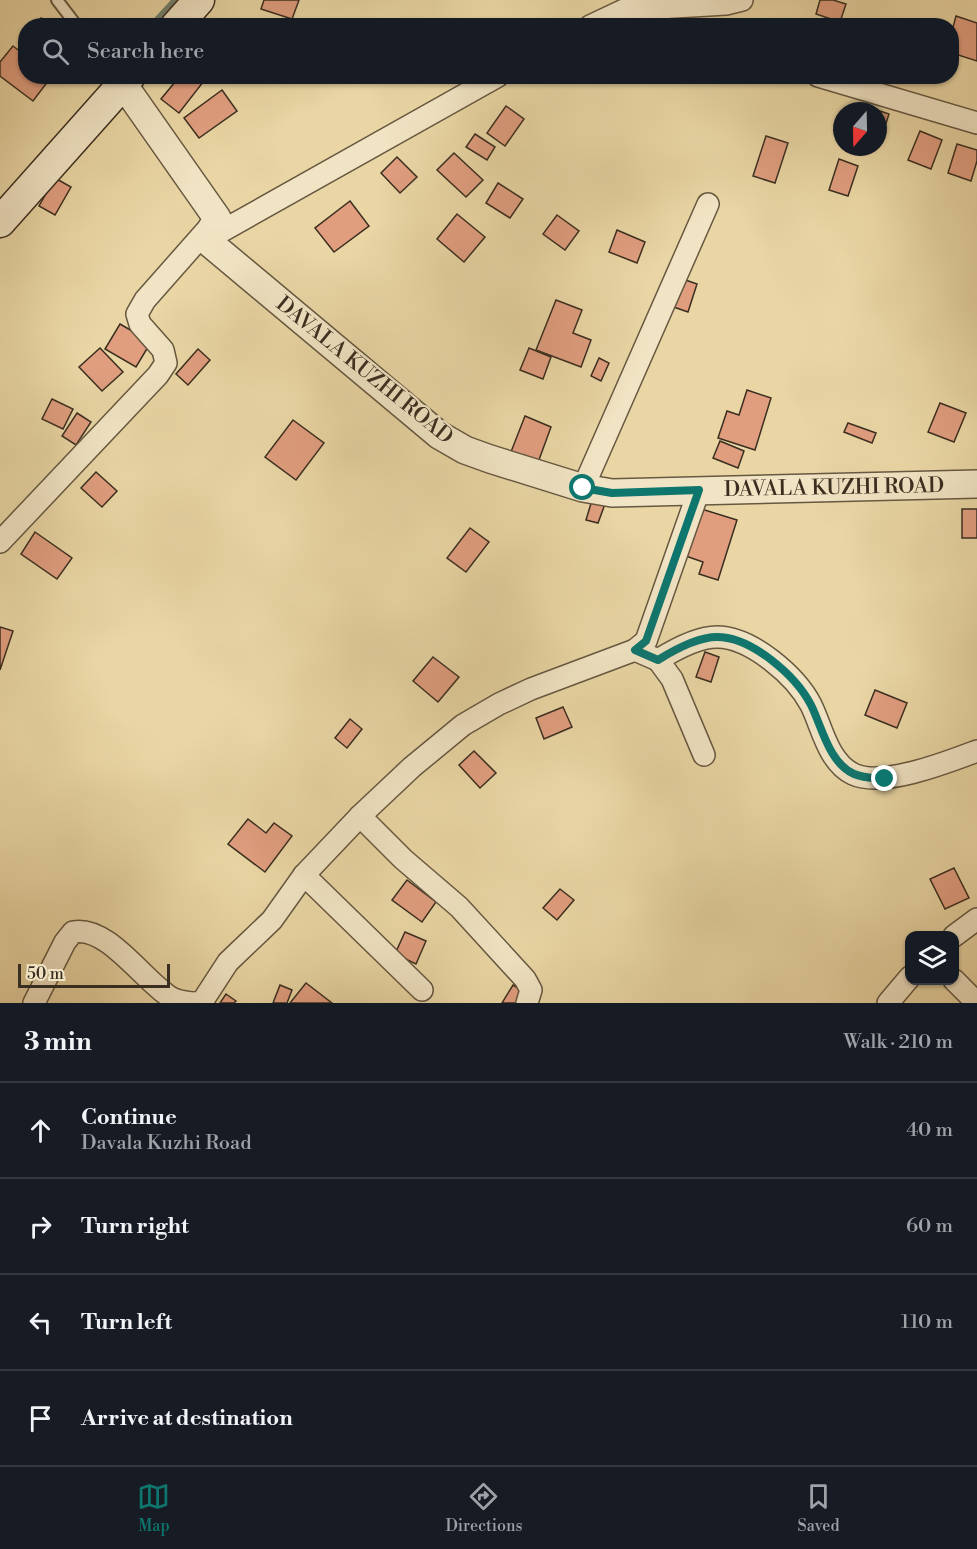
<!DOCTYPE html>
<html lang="en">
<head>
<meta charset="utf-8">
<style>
  body { margin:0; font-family:"Libre Bodoni",serif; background:#242831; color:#f1f3f6 }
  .controls { position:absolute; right:18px; bottom:18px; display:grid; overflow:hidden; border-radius:12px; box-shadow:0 2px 4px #0004 }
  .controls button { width:54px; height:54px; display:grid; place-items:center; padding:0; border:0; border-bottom:2px solid #363941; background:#171b24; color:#f1f3f6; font:30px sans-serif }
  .compass { position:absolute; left:833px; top:102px; width:54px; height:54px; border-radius:50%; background:#171b24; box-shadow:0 2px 4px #0004; rotate:200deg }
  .scale { position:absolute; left:18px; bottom:15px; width:152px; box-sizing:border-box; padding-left:6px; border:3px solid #3a2e20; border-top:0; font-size:16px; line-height:21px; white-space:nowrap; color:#3a2e20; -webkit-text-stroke:4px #f1e4c4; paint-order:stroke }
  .stop { position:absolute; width:18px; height:18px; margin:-14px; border:4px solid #0f766e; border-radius:50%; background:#fff }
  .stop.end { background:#0f766e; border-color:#fff; box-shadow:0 2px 6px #0008 }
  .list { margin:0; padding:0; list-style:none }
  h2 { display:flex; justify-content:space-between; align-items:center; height:78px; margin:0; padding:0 24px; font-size:26px }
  h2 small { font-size:20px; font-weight:400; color:#9ea1a6 }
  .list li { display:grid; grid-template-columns:39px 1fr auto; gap:18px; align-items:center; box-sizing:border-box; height:96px; padding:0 24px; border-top:2px solid #363941 }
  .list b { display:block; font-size:22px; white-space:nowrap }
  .list p { margin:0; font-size:20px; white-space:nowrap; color:#9ea1a6 }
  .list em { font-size:20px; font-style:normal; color:#9ea1a6 }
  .icon { flex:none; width:33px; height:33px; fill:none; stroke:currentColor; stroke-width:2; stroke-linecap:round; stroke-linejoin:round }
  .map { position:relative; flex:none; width:977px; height:1003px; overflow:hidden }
  .search { position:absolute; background:#171b24; box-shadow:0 2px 4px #0004; left:18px; right:18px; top:18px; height:66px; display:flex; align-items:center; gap:15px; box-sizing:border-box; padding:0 21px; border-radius:24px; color:#9ea1a6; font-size:22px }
  .sheet { height:462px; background:#171b24 }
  nav { display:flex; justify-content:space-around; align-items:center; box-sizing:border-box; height:84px; border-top:2px solid #363941; background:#171b24; font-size:16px; color:#9ea1a6 }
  nav a { display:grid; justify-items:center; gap:3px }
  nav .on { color:#0f766e }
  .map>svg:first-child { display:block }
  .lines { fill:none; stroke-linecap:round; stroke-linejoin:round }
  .stream { stroke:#728170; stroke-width:6 }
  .building { fill:#e09e7f; stroke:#3a2e20; stroke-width:1.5 }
  .service-casing { stroke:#665841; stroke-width:14 }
  .minor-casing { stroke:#665841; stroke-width:24 }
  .tertiary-casing { stroke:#665841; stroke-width:30 }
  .secondary-casing { stroke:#3a2e20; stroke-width:33 }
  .service { stroke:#f1e4c4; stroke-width:10 }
  .minor { stroke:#f1e4c4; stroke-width:21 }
  .tertiary { stroke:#f1e4c4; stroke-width:27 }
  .secondary { stroke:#f1e4c4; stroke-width:30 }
  .route { stroke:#0f766e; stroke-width:8 }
  .labels { text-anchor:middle; stroke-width:4.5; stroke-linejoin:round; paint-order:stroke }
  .street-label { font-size:21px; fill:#3a2e20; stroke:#f1e4c4 }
</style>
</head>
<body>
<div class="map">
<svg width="977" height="1003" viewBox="0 0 977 1003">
  <rect width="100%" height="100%" fill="#e9d6a4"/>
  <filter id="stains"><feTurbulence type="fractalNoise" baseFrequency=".00333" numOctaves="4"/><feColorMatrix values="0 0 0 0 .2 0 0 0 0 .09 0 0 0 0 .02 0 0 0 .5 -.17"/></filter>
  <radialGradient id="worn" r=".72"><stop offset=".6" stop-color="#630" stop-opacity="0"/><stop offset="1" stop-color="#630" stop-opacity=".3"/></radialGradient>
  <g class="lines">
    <polyline class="stream" points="151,26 175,0"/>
  </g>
  <g class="building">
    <polygon points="264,0 299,0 292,19 261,9"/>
    <polygon points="820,0 833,0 846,4 840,22 816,14"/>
    <polygon points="956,16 977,23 977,61 952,53 952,31"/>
    <polygon points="41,18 55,26 38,26"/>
    <polygon points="13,46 26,56 26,76 52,76 33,101 0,76 0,62"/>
    <polygon points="180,76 207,77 179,113 161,99"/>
    <polygon points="222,90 237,111 199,138 184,118"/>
    <polygon points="506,106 524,119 505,146 487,133"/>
    <polygon points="865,106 889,114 880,142 878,141 878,111 863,111"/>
    <polygon points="920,131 942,140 931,169 908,160"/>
    <polygon points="475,134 495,147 487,160 466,147"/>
    <polygon points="766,136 788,143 775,183 753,176"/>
    <polygon points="957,144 977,150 977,161 971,181 948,173"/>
    <polygon points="454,153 483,180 466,197 437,170"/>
    <polygon points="397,157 417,177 400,193 381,173"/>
    <polygon points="839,159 858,166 848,196 829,190"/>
    <polygon points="55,178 71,187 55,215 39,206"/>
    <polygon points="498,183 523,199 510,218 486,203"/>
    <polygon points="350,201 369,226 334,252 315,228"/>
    <polygon points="457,214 485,237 464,262 437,239"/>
    <polygon points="557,215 579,231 565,250 543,234"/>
    <polygon points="617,230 645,242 637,263 609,252"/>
    <polygon points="674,276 697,284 688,312 665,304"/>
    <polygon points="556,300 582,310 573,333 591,340 581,367 536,350"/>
    <polygon points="120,324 151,342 136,367 105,349"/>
    <polygon points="100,348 123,372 102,391 79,367"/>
    <polygon points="529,348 551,357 543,379 520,370"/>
    <polygon points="198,349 210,360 188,385 176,374"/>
    <polygon points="599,358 609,363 601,381 591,376"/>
    <polygon points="747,390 771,398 755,450 718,438 727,411 739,415"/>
    <polygon points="52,399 73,409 63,429 42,419"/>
    <polygon points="940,403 966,413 954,442 928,432"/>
    <polygon points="77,413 91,422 76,445 62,436"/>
    <polygon points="525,416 551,427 536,468 509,457"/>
    <polygon points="293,420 324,443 296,480 265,457"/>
    <polygon points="848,423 876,433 872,443 844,432"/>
    <polygon points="720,441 744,451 738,468 713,458"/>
    <polygon points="96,472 117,491 102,507 81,488"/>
    <polygon points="592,500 605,504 598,523 586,520"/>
    <polygon points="695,507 737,520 718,580 699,574 703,562 680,554"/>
    <rect x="962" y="509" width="15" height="29"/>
    <polygon points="470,528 489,542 466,572 447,558"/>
    <polygon points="35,532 72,558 57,579 21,554"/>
    <polygon points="0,627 13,631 0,670"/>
    <polygon points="705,652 719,657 711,682 696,677"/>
    <polygon points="433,657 459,677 438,702 413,681"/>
    <polygon points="875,690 907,703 897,728 865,715"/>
    <polygon points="563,707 572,727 544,739 536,718"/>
    <polygon points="350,719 362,729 347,748 335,738"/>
    <polygon points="474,751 496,773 480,788 459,765"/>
    <polygon points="248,819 266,833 274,823 292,836 265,872 228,844"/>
    <polygon points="954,868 969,898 945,909 930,879"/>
    <polygon points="407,880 436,902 422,922 392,900"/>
    <polygon points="560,889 574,900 557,920 543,908"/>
    <polygon points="405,932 426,941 416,964 395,954"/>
    <polygon points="306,983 332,1003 290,1003"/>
    <polygon points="280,985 292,990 287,1003 273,1003"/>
    <polygon points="513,985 529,995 524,1003 502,1003"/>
    <polygon points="226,994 236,1001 234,1003 220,1003"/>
  </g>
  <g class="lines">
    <defs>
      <polyline id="service" points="57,0 77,26"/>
      <g id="minor">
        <polyline points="590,26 624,10 726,4 742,0"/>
        <polyline points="818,76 977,123"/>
        <polyline points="206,240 498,76"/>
        <polyline points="583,488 708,204"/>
        <polyline points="0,542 158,375 166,363 163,350 140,324 137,314 145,300 213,223"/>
        <path d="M635 650 658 660C674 650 698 637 717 637 751 637 796 676 811 705 822 727 828 762 853 774 882 788 948 762 977 751"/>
        <polyline points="658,660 672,679 704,755"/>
        <polyline points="360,816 403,859 459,907 525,979 531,990 527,1003"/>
        <polyline points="304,875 422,990"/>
        <polyline points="954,936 977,919"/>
        <polyline points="954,980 977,1003"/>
        <path d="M34 1003 65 942 73 932C107 925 142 979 170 997 176 1001 185 1002 192 1003"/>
        <polyline points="195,1003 202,1002 228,962 272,920 304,875 360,816 412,767 463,725 499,704 531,689 635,650 646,641 699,490"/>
        <polyline points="888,1003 910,977"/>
      </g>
      <polyline id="tertiary" points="123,84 217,218 206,240 439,435 465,450 490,459 583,488 612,493 977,484"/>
      <g id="secondary">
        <polyline points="176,26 199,0"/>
        <polyline points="0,222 130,76"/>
      </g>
    </defs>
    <use href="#service" class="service-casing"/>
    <use href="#minor" class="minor-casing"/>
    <use href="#tertiary" class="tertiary-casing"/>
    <use href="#secondary" class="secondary-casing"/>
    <use href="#service" class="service"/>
    <use href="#minor" class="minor"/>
    <use href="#tertiary" class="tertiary"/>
    <use href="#secondary" class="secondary"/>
  </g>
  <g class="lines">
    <path class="route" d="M583 488 612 493 699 490 646 641 635 650 658 660C674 650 698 637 717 637 752 637 796 676 811 705 822 727 829 763 854 774 863 778 875 778 885 779"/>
  </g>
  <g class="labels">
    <g class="street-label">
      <text transform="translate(365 370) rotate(39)" y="7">DAVALA KUZHI ROAD</text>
      <text transform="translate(834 487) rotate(-1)" y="7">DAVALA KUZHI ROAD</text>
    </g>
  </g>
  <rect width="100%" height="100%" filter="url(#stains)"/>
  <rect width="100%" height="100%" fill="url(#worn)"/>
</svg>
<div class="controls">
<button><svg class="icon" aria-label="layers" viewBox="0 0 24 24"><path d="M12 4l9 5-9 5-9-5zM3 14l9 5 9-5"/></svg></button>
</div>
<svg class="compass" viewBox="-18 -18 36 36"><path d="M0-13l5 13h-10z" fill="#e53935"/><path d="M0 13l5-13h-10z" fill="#9ea1a6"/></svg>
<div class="scale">50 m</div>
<div class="stop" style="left:583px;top:488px"></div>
<div class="stop end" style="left:885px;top:779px"></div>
<div class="search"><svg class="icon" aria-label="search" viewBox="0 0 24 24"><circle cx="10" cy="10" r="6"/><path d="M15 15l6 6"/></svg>Search here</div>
</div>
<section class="sheet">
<h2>3 min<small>Walk · 210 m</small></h2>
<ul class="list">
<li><svg class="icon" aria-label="ahead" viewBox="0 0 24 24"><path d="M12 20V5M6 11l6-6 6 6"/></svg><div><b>Continue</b><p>Davala Kuzhi Road</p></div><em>40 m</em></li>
<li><svg class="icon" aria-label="right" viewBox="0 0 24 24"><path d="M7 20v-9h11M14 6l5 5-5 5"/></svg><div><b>Turn right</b></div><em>60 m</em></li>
<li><svg class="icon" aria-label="left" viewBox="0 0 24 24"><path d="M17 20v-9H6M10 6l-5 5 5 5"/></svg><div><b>Turn left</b></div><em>110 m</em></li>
<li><svg class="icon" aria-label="arrive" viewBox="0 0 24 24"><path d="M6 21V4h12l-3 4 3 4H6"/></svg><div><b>Arrive at destination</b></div></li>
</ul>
</section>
<nav>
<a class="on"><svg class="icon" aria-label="map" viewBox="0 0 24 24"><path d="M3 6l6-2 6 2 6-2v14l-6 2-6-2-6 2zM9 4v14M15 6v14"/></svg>Map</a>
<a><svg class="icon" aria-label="directions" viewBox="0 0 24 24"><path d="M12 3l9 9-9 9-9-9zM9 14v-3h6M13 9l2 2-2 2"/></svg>Directions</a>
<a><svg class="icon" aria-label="saved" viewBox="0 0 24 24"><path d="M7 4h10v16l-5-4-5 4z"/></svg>Saved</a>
</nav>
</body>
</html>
